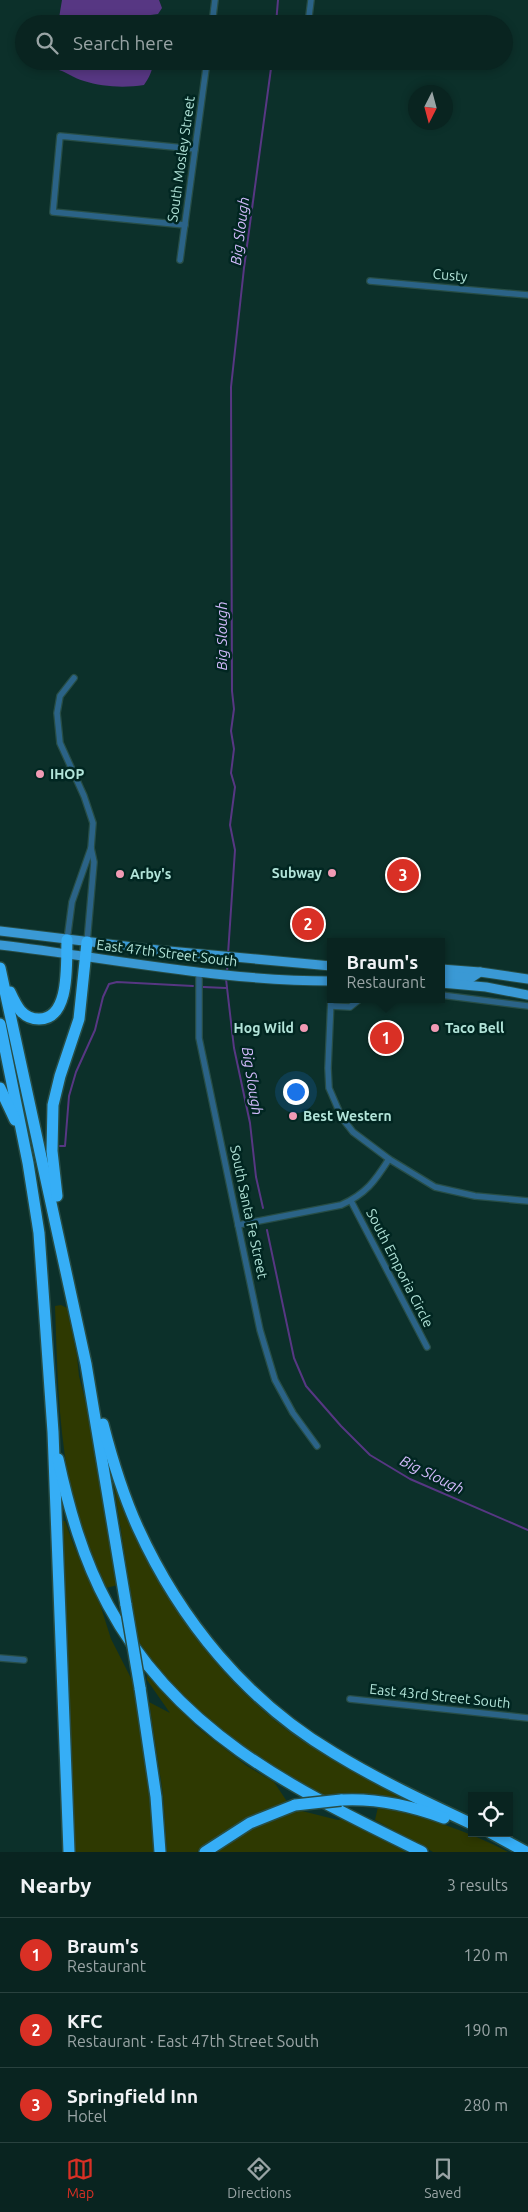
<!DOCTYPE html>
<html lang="en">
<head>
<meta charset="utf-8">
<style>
  body { margin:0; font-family:Ubuntu,sans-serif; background:#17302d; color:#f1f3f6 }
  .controls { position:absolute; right:15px; bottom:15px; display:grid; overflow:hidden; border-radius:0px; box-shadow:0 2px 8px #0003 }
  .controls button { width:45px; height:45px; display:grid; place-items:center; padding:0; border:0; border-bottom:1px solid #29413e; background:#092420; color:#f1f3f6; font:25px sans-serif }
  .compass { position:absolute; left:408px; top:85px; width:45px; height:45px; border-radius:50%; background:#092420; box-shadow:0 2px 8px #0003; rotate:186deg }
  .you { position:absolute; left:295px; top:1091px; width:18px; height:18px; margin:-12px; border:4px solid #fff; border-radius:50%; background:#1a73e8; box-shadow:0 0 0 8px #1a73e833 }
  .badge { display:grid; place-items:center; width:32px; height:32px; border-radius:50%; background:#d93025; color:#fff; font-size:16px; font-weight:700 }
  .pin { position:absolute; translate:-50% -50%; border:2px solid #fff; box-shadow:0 1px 5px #0006 }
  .popup { position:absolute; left:327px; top:938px; width:118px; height:65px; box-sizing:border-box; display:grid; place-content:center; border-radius:0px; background:#092420; filter:drop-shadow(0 1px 4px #0005); font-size:16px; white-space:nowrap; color:#99a4a5 }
  .popup b { font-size:19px; color:#f1f3f6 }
  .popup::after { content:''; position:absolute; left:50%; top:100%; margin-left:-10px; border:10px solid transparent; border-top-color:#092420 }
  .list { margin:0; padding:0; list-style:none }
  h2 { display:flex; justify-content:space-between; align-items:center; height:65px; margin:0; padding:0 20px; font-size:21px }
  h2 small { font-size:16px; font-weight:400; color:#99a4a5 }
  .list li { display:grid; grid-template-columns:32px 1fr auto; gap:15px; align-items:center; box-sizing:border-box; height:75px; padding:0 20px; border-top:1px solid #29413e }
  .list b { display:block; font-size:19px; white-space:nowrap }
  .list p { margin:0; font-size:16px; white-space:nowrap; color:#99a4a5 }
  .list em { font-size:16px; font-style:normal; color:#99a4a5 }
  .icon { flex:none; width:28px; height:28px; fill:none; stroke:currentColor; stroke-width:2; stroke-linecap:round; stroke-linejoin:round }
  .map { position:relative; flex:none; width:528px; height:1852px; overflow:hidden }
  .search { position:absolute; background:#092420; box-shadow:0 2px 8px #0003; left:15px; right:15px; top:15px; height:55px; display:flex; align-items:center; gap:12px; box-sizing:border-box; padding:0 18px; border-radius:28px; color:#99a4a5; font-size:19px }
  .sheet { height:290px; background:#092420 }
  nav { display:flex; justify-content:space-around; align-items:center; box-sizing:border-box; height:70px; border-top:1px solid #29413e; background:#092420; font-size:14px; color:#99a4a5 }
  nav a { display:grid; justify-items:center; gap:2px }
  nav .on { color:#d93025 }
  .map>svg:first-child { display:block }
  .green { fill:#2e3901 }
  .water { fill:#573783 }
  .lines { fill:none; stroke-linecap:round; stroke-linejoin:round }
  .stream { stroke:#573783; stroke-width:2 }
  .minor-casing { stroke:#274d46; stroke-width:8 }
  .primary-casing { stroke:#274d46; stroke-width:11 }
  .motorway-casing { stroke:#274d46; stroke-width:14 }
  .minor { stroke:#2b6387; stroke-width:5.5 }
  .primary { stroke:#3a99d5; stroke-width:9 }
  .motorway { stroke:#36aef6; stroke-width:11 }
  .motorway-bridge-casing { stroke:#274d46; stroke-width:14; stroke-linecap:butt }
  .motorway-bridge { stroke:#36aef6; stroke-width:11 }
  .poi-dot { fill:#f19ab4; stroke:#012621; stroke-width:2 }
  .labels { text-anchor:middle; stroke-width:5; stroke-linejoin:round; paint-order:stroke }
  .street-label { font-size:14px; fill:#b2e4d9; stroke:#012621 }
  .poi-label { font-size:14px; font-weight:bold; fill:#b2e4d9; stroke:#012621; text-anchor:start }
  .water-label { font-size:15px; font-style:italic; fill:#d1bafb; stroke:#012621 }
</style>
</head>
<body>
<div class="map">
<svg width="528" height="1852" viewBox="0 0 528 1852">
  <rect width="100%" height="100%" fill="#0c302a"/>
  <g class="green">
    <path d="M61 1305 67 1308 77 1356 79 1376 93 1430 118 1585 106 1588C91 1551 75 1514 68 1475 58 1419 57 1363 55 1306Z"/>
    <path d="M113 1480C150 1582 208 1674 298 1738 332 1761 368 1779 403 1799V1801L342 1795 324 1796 248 1751 209 1721 176 1690 139 1646Z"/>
    <polygon points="63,1521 65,1521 74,1546 101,1607 111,1639 133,1682 150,1786 154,1852 75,1852 63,1562"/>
    <polygon points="147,1675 197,1727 247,1766 274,1782 288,1803 269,1809 248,1819 197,1852 167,1852 163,1794 149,1702 170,1713 147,1680"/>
    <path d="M378 1807C422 1815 468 1831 508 1852H433L375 1820Z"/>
    <path d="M298 1810 338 1820 342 1819 406 1852H214C241 1834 268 1820 298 1810Z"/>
  </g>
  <g class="water">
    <polygon points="62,0 159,0 162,8 158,14 136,17 132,24 58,24"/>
    <path d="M51 61H153C153 70 149 78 144 85 125 88 102 87 84 81 73 78 66 71 55 69Z"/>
  </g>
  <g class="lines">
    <g class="stream">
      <polyline points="276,24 278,0"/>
      <polyline points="228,954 235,850 230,825 235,787 231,773 234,749 231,731 234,709 232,691 231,387 244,268 272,61"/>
      <polyline points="227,971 228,959"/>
      <polyline points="226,979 234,1048 250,1123 256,1177 263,1208"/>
      <polyline points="203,987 226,988"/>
      <polyline points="60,1146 65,1146 69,1096 76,1072 95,1030 103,997 109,984 117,982 193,986"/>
      <polyline points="267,1230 294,1358 306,1386 341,1426 370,1455 410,1479 528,1530"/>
    </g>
    <defs>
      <g id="minor">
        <polyline points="212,24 215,0"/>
        <polyline points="308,24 311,0"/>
        <polyline points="185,225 53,212 60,136 195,149"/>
        <polyline points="180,260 207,61"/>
        <polyline points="370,281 528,295"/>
        <polyline points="74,678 60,696 57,713 60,743 84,796 93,823 91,848 94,862 87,942"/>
        <polyline points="67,940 72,902 91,848"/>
        <polyline points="199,971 199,1038 260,1330 275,1380 293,1413 317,1446"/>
        <polyline points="441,995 528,1006"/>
        <polyline points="331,999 328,1068 329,1088 342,1118 353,1132 389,1159 435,1187 475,1196 528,1201"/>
        <polyline points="331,1006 350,1007 360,999"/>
        <polyline points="351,1201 427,1347"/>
        <path d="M238 1225 341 1205C366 1194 375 1181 389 1159"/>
        <polyline points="0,1658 24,1660"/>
        <polyline points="350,1699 528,1718"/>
      </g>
      <g id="primary">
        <polyline points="0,931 158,950 331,966"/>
        <path d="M0 945C110 958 220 981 331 981"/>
        <polyline points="441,969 480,972 528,979"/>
        <polyline points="441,975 471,978 480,972"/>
        <polyline points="441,983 486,987 528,995"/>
      </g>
      <g id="motorway">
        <polyline points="0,968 86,1364 126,1605"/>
        <path d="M10 992C16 1005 22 1019 39 1019 71 1019 66 962 67 940"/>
        <polyline points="0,1024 28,1163 39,1233 53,1432 69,1852"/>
        <polyline points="0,1088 15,1120"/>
        <polyline points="57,1196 52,1151 53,1105 60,1076 79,1019 87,942"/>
        <path d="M103 1424C112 1459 123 1495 138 1528 180 1620 246 1701 334 1753 378 1780 425 1802 472 1824"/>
        <path d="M58 1459C69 1509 83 1559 108 1605 177 1734 296 1790 422 1852"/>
        <polyline points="140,1688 156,1797 160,1852"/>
        <path d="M341 1800C376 1798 412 1806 444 1818"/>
        <polyline points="491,1833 526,1852"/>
        <polyline points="205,1852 250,1823 295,1805"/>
      </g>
    </defs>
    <use href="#minor" class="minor-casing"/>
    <use href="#primary" class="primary-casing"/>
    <use href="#motorway" class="motorway-casing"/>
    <use href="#minor" class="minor"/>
    <use href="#primary" class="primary"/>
    <use href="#motorway" class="motorway"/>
    <defs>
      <g id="motorway-bridge">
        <polyline points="126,1605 140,1688"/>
        <polyline points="295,1805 341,1800"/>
      </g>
    </defs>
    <use href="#motorway-bridge" class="motorway-bridge-casing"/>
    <use href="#motorway-bridge" class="motorway-bridge"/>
  </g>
  <g class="poi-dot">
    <circle cx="40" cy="774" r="5"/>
    <circle cx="332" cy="873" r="5"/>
    <circle cx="120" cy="874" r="5"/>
    <circle cx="304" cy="1028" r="5"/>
    <circle cx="435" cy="1028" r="5"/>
    <circle cx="293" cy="1116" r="5"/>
  </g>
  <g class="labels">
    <g class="street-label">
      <text transform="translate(181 159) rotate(-82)" y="5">South Mosley Street</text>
      <text transform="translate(450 275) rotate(5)" y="5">Custy</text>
      <text transform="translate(167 953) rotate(7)" y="5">East 47th Street South</text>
      <text transform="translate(249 1212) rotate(78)" y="5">South Santa Fe Street</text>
      <text transform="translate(400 1268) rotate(63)" y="5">South Emporia Circle</text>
      <text transform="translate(440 1696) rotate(6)" y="5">East 43rd Street South</text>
    </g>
    <g class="poi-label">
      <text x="50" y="779">IHOP</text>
      <text x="322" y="878" text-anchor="end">Subway</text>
      <text x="130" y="879">Arby's</text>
      <text x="294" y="1033" text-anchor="end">Hog Wild</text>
      <text x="445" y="1033">Taco Bell</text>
      <text x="303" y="1121">Best Western</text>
    </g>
    <g class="water-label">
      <text transform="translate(240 231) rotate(-83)" y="5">Big Slough</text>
      <text transform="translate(222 636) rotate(-90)" y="5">Big Slough</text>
      <text transform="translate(252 1081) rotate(81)" y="5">Big Slough</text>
      <text transform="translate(432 1475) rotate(26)" y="5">Big Slough</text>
    </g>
  </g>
</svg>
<div class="controls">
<button><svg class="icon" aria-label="locate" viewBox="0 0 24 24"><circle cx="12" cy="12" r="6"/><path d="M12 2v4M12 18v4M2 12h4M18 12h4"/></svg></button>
</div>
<svg class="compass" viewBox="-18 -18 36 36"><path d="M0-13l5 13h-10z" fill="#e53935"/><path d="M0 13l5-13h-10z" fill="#99a4a5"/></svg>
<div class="you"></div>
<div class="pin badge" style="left:386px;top:1038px">1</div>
<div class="popup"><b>Braum's</b>Restaurant</div>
<div class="pin badge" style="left:308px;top:924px">2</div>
<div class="pin badge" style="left:403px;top:875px">3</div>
<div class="search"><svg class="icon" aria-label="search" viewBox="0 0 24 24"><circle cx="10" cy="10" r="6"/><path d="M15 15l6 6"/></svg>Search here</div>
</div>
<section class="sheet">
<h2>Nearby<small>3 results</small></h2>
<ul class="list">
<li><span class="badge">1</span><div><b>Braum's</b><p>Restaurant</p></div><em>120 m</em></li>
<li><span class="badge">2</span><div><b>KFC</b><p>Restaurant · East 47th Street South</p></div><em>190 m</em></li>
<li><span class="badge">3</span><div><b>Springfield Inn</b><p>Hotel</p></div><em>280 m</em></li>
</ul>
</section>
<nav>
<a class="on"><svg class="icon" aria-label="map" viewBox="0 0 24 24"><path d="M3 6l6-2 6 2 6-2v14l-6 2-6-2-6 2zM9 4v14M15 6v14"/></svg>Map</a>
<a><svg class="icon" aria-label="directions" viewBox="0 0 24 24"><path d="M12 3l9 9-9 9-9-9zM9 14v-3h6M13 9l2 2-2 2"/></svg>Directions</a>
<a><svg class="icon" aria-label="saved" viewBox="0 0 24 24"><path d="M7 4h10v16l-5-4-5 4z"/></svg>Saved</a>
</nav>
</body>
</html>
